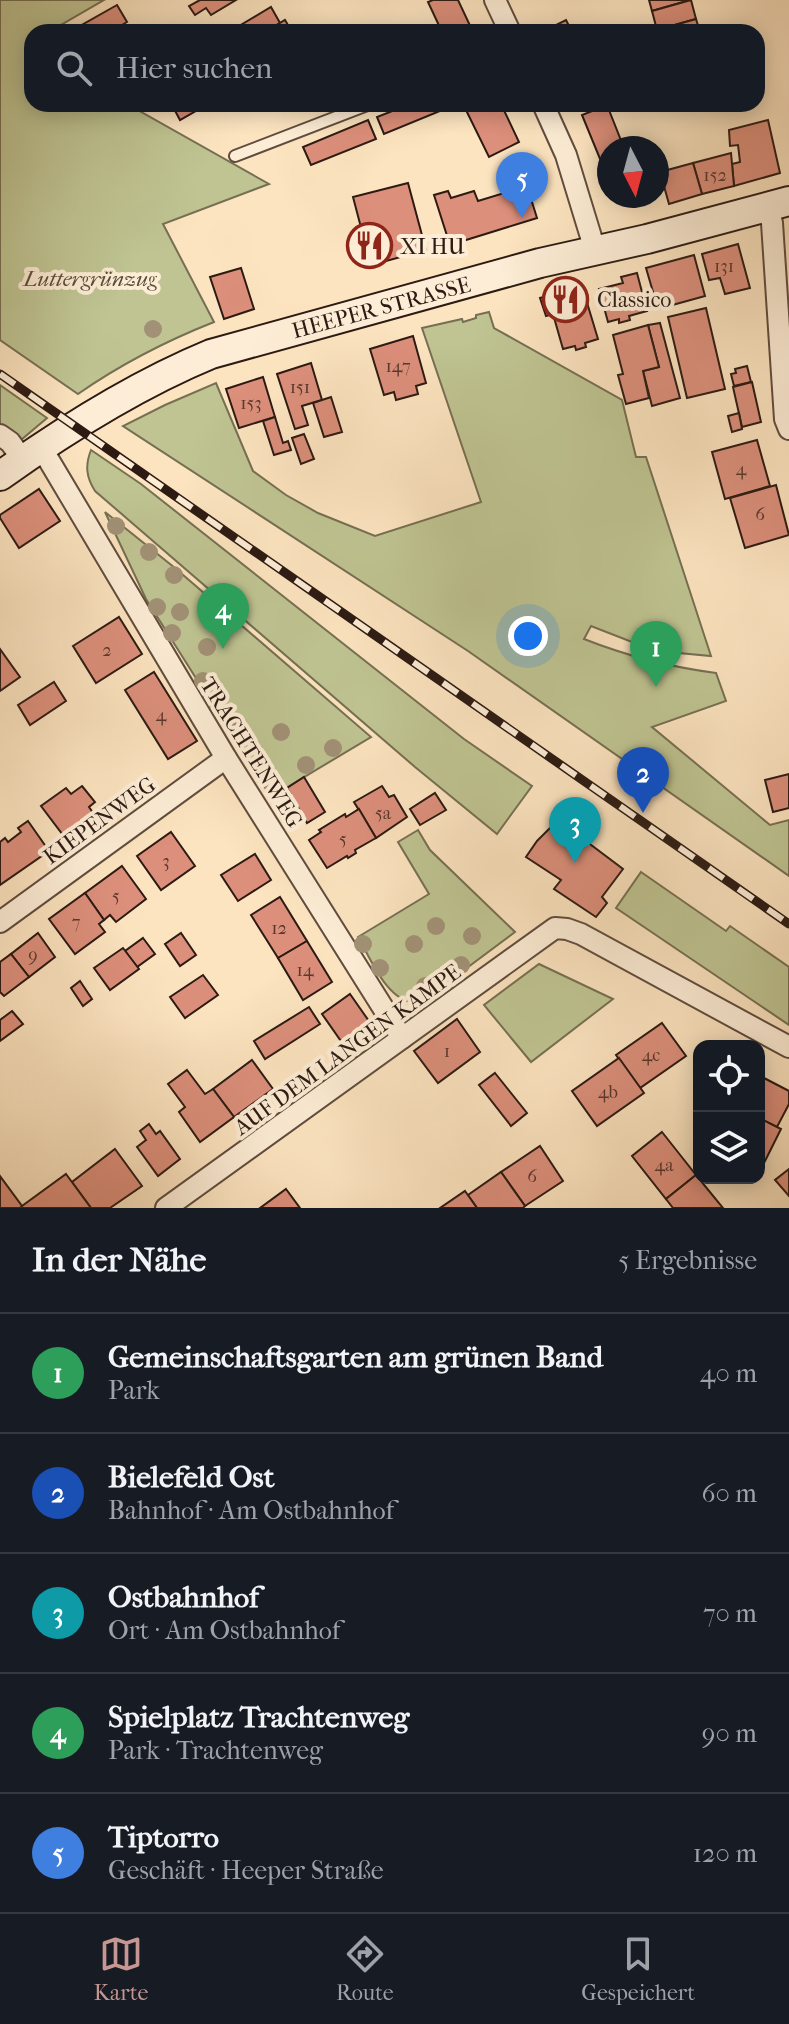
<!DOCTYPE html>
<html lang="de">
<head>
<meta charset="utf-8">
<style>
  body { margin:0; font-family:"IM FELL French Canon",serif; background:#20242c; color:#f1f3f6 }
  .controls { position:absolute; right:24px; bottom:24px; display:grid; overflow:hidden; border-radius:16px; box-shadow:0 4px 20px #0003 }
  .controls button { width:72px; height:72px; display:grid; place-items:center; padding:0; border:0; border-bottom:2px solid #363941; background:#171b24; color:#f1f3f6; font:40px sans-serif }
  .compass { position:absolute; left:597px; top:136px; width:72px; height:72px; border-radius:50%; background:#171b24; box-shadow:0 4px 20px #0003; rotate:174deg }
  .you { position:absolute; left:528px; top:636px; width:28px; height:28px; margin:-20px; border:6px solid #fff; border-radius:50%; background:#1a73e8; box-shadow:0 0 0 12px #1a73e833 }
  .badge { display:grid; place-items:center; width:52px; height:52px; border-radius:50%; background:#c59692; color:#fff; font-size:26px; font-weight:700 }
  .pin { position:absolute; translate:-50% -66px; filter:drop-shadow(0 2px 4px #0008) }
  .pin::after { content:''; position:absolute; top:42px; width:28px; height:24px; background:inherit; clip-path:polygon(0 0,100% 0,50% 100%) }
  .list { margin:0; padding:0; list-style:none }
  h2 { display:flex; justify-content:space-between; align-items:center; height:104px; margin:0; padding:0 32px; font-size:34px }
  h2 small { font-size:26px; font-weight:400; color:#9ea1a6 }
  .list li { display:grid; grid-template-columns:52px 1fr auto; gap:24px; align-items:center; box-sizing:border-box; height:120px; padding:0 32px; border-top:2px solid #363941 }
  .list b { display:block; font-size:30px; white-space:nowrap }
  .list p { margin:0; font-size:26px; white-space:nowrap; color:#9ea1a6 }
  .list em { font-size:26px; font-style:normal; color:#9ea1a6 }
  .icon { flex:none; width:44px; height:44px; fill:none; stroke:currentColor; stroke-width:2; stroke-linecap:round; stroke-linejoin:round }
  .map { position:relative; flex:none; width:789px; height:1208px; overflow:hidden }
  .search { position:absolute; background:#171b24; box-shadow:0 4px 20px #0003; left:24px; right:24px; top:24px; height:88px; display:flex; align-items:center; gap:20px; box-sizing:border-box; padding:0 28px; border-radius:24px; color:#9ea1a6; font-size:30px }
  .sheet { height:704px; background:#171b24 }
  nav { display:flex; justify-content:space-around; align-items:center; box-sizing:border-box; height:112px; border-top:2px solid #363941; background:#171b24; font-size:22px; color:#9ea1a6 }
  nav a { display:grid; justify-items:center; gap:4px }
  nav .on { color:#c59692 }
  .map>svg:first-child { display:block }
  .green { fill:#bfc492; stroke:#766f52; stroke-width:2 }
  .building { fill:#dc8f7b; stroke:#2c1a13; stroke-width:2 }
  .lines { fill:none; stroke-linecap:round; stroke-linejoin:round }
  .service-casing { stroke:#604c3e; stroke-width:14 }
  .minor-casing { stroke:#604c3e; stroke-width:24 }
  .secondary-casing { stroke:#2c1a13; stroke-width:32 }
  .service { stroke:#fdedd6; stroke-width:10 }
  .minor { stroke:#fdedd6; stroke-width:20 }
  .secondary { stroke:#fdedd6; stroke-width:28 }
  .rail-casing { stroke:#2c1a13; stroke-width:9 }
  .rail { stroke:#fdedd6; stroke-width:6; stroke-dasharray:18; stroke-linecap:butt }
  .tree { fill:#a29176 }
  .labels { text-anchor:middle; stroke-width:8; stroke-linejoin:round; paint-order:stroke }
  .number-label { font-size:18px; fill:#58372d }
  .poi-label { font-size:22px; fill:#2c1a13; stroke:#fdedd6; text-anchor:start }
  .park-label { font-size:22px; font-style:italic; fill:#584d39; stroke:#fdedd6 }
  .street-label { font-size:22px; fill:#2c1a13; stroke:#fdedd6 }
</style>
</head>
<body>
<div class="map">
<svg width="789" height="1208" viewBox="0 0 789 1208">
  <rect width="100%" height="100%" fill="#fce4c0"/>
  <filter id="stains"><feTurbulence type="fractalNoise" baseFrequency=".0025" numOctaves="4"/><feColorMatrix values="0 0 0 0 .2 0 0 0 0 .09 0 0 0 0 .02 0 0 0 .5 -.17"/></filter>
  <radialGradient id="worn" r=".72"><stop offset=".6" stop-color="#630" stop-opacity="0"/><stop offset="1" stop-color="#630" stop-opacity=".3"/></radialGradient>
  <g class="green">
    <path d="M0 0H104L61 25 64 32H32V104H127L269 184 163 224 214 322C166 341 121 364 78 394L0 340Z"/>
    <path d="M489 312 494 328 622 400 636 457H646L711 656 668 652 632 642 591 626 584 639C627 656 670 667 716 673L726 701 652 727 770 825 789 820V876L468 651 123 426 165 405 216 383 253 471 286 495 318 513 375 536 481 502 422 328 462 319 463 322 476 318V315Z"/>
    <polygon points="0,385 47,418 21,440 0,425"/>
    <path d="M91 450 141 484 464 739 532 786 497 834 415 767 95 491C86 477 85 465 91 450Z"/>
    <polygon points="105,512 175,568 371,737 271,797 146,599"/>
    <path d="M418 830 430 850 515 932 428 997C427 998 417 1002 416 1002 388 1004 370 957 358 937L429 894 398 842Z"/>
    <polygon points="641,872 726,931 730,926 789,967 789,1025 616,908"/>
    <polygon points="539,964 613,999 531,1062 484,1005"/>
  </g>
  <g class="building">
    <polygon points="200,0 236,0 211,15 206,8 195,15 189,6"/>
    <polygon points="433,0 458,0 473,32 442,32 428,2"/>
    <polygon points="649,0 690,0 652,11"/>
    <polygon points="691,0 696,19 657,30 652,11"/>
    <polygon points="117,5 127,22 110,32 74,32 73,30"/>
    <polygon points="271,7 280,23 265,32 229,32"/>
    <polygon points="696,19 700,32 658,32 657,30"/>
    <polygon points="285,20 292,32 265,32"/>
    <polygon points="566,20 572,32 542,32"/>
    <polygon points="173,104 208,104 180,120 172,105"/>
    <polygon points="410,104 437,104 440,111 384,134 377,117"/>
    <polygon points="463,104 501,104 519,142 489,157"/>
    <polygon points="607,105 624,148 609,148 609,170 605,171 582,115"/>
    <polygon points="368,120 376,139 311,165 303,147"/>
    <polygon points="768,120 780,173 734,186 732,164 740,162 738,145 730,146 729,130"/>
    <polygon points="731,153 734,186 702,194 693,163"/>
    <polygon points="693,163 702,194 669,204 660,172"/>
    <polygon points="408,183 426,250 379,263 369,258 353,197"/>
    <polygon points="527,186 537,218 450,245 434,195 448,191 451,198 474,191 478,201"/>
    <polygon points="738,244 750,288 725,294 720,278 709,280 702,254"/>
    <polygon points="694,255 705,296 658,309 646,268"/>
    <polygon points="241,268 254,309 224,319 210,277"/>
    <polygon points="637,273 647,311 629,316 630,320 619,323 619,319 608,322 599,289 623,283 621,277"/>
    <polygon points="582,286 598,339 585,343 586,347 576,350 575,346 563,349 553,314 546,316 540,298"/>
    <polygon points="706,308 725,389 687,398 668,317"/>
    <polygon points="660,323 680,398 652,406 643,371 659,367 648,325"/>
    <polygon points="648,325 659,367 643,371 649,398 626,404 618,375 623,374 613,335"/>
    <polygon points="413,336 426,383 416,386 418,394 396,400 394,392 384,395 370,349"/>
    <polygon points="311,363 322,400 302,406 308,425 295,429 277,374"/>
    <polygon points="747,366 751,382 734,386 731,374 736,373 735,369"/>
    <polygon points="263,377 275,417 239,428 226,389"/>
    <polygon points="752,382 761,422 742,427 733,387"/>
    <polygon points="331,397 342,432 324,437 313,403"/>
    <polygon points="739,413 742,429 732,432 728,416"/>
    <polygon points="275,417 283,443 288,441 291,450 274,455 263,421"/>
    <polygon points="304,434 314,459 301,464 292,438"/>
    <polygon points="757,440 770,486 725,499 712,452"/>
    <polygon points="776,485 789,535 745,548 730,498"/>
    <polygon points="39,489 60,521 19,548 0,518 0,515"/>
    <polygon points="119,617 142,654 96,683 73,646"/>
    <polygon points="0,649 20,677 0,691"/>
    <polygon points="154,672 197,741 168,759 125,690"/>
    <polygon points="54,682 66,701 30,725 18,705"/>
    <polygon points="789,774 789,808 773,812 765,780"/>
    <polygon points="304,777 325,812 307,823 287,788"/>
    <polygon points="82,786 95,802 89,807 96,817 66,839 41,806 66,788 71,794"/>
    <polygon points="382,786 389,797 394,795 407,817 376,838 354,802"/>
    <polygon points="435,793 446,810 420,825 410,809"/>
    <polygon points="359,809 376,838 355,850 356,853 348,858 347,856 327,868 309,840 321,832 319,830 345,814 346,817"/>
    <polygon points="558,820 623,869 602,897 607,903 596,917 554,889 561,880 526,857 537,841"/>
    <polygon points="28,821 49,851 0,885 0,842 5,838 8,842 21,832 18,828"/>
    <polygon points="171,832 195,866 161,890 137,856"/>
    <polygon points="255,854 271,880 238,901 221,875"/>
    <polygon points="122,866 146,899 116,922 110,915 104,920 85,893"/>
    <polygon points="85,893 104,920 99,924 105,932 75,954 49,919"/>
    <polygon points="280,897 307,941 278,958 251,915"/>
    <polygon points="38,933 55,957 29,977 11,954"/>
    <polygon points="181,933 196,955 180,966 165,944"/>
    <polygon points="143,938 155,954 137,967 125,951"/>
    <polygon points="307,941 332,982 303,1000 278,958"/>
    <polygon points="123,948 139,969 110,990 94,968"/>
    <polygon points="11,954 29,977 4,996 0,992 0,962"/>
    <polygon points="203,975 218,995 185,1018 170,997"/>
    <polygon points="80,981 92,999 83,1006 71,988"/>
    <polygon points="350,994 378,1034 350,1054 322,1014"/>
    <polygon points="309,1007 320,1024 265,1059 254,1041"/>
    <polygon points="12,1011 23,1024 0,1041 0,1020"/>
    <polygon points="457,1019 480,1052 438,1083 414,1051"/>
    <polygon points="662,1023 686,1056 640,1088 616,1055"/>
    <polygon points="619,1058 644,1093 597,1126 572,1091"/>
    <polygon points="252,1060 273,1089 234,1117 213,1089"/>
    <polygon points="187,1070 205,1094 213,1089 234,1117 200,1142 179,1112 185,1107 168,1084"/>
    <polygon points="495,1073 527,1113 511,1126 479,1085"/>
    <polygon points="764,1078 789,1091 789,1104 777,1127 759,1118 759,1088"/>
    <polygon points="759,1118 781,1129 764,1163 759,1160"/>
    <polygon points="149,1124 156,1134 160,1131 180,1159 158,1176 137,1147 146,1140 140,1131"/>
    <polygon points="662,1132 696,1175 666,1199 632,1156"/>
    <polygon points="540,1146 563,1181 525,1206 501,1172"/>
    <polygon points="115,1149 142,1186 110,1208 91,1208 72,1182"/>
    <polygon points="789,1169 789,1196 775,1180"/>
    <polygon points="501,1172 525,1206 523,1208 477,1208 468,1195"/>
    <polygon points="66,1174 91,1208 20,1208 22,1206"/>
    <polygon points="696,1175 723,1208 673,1208 666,1199"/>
    <polygon points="0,1176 22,1206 20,1208 0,1208"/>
    <polygon points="286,1189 300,1208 260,1208"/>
    <polygon points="465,1191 477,1208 440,1208"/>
  </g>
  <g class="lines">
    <defs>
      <polyline id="service" points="235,156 370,104"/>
      <g id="minor">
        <polyline points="495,0 510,32"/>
        <polyline points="543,104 566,155 595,250"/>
        <polyline points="768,207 772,223 785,419 789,429"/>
        <polyline points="0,435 10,442 23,460"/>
        <polyline points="41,447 226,758 402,1038"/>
        <polyline points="0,922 226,758"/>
        <polyline points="166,1208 555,928 567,929 581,934 789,1047"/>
      </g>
      <path id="secondary" d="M0 476C66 429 136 385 211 354L540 263 647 239 789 201"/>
    </defs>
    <use href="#service" class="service-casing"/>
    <use href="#minor" class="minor-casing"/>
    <use href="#secondary" class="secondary-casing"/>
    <use href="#service" class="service"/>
    <use href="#minor" class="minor"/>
    <use href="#secondary" class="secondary"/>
    <defs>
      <polyline id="rail" points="0,374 789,924"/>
    </defs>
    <use href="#rail" class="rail-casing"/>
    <use href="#rail" class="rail"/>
  </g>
  <g class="tree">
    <circle cx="153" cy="329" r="9"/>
    <circle cx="116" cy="526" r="9"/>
    <circle cx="149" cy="552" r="9"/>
    <circle cx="174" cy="575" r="9"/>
    <circle cx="157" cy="607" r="9"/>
    <circle cx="180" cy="612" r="9"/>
    <circle cx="172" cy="633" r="9"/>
    <circle cx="207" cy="647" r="9"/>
    <circle cx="203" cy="681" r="9"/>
    <circle cx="216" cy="701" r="9"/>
    <circle cx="231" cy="723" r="9"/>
    <circle cx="281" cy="732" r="9"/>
    <circle cx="333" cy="748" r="9"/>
    <circle cx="306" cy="765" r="9"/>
    <circle cx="273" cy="785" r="9"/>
    <circle cx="436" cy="926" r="9"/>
    <circle cx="472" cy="936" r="9"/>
    <circle cx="363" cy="944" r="9"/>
    <circle cx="414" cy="944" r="9"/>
    <circle cx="461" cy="965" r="9"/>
    <circle cx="380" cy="968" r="9"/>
    <circle cx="425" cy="986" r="9"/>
  </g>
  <defs>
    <symbol id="restaurant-ring" viewBox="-11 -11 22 22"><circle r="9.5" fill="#fdedd6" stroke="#8f2418" stroke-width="1.5"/><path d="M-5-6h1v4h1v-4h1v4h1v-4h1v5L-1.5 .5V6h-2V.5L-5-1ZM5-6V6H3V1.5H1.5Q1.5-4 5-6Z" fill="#8f2418"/></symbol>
  </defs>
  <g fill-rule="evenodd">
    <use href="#restaurant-ring" x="344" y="220" width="51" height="51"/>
    <use href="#restaurant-ring" x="540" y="274" width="51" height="51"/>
  </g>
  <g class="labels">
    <g class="number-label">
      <text x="715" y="181">152</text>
      <text x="724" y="272">131</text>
      <text x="398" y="372">147</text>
      <text x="300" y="393">151</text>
      <text x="251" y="409">153</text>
      <text x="741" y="475">4</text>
      <text x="760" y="520">6</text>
      <text x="107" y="656">2</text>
      <text x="161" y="721">4</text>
      <text x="383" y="819">5a</text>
      <text x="343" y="845">5</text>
      <text x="166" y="867">3</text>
      <text x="116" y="902">5</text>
      <text x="76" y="928">7</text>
      <text x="279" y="934">12</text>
      <text x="33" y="961">9</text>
      <text x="305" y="976">14</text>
      <text x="447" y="1057">1</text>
      <text x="651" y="1061">4c</text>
      <text x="608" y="1098">4b</text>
      <text x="664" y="1171">4a</text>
      <text x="532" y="1182">6</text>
    </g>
    <g class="poi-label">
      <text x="400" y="254">XI HU</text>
      <text x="597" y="307">Classico</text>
    </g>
    <g class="park-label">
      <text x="90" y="286">Luttergrünzug</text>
    </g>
    <g class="street-label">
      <text transform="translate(381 307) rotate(-15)" y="8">HEEPER STRASSE</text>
      <text transform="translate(252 752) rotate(58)" y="8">TRACHTENWEG</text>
      <text transform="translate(99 820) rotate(-36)" y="8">KIEPENWEG</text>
      <text transform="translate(347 1049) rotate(-36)" y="8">AUF DEM LANGEN KAMPE</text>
    </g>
  </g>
  <rect width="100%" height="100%" filter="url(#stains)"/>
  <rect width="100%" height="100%" fill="url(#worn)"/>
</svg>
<div class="controls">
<button><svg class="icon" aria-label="locate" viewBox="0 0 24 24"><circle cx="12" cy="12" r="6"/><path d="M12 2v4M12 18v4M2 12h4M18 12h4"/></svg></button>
<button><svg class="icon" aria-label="layers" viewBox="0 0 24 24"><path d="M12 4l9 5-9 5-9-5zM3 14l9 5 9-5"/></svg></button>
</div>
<svg class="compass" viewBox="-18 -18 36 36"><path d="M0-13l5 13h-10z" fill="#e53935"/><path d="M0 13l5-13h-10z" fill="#9ea1a6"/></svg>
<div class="you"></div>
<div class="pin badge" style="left:656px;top:687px;background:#2e9e5b">1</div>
<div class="pin badge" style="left:643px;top:813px;background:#1a4fb4">2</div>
<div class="pin badge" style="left:575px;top:863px;background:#0f9aa8">3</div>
<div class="pin badge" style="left:223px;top:649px;background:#2e9e5b">4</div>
<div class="pin badge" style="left:522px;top:218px;background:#3f7fe0">5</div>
<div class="search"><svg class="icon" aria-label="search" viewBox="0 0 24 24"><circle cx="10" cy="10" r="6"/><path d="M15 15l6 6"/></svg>Hier suchen</div>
</div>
<section class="sheet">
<h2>In der Nähe<small>5 Ergebnisse</small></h2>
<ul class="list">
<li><span class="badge" style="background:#2e9e5b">1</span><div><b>Gemeinschaftsgarten am grünen Band</b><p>Park</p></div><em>40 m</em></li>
<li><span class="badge" style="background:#1a4fb4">2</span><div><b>Bielefeld Ost</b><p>Bahnhof · Am Ostbahnhof</p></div><em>60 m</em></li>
<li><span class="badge" style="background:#0f9aa8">3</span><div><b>Ostbahnhof</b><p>Ort · Am Ostbahnhof</p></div><em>70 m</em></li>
<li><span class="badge" style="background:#2e9e5b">4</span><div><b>Spielplatz Trachtenweg</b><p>Park · Trachtenweg</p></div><em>90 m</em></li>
<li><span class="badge" style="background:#3f7fe0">5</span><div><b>Tiptorro</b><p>Geschäft · Heeper Straße</p></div><em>120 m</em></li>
</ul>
</section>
<nav>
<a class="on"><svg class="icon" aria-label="map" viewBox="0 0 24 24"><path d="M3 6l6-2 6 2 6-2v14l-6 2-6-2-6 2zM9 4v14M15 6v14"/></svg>Karte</a>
<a><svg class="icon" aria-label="directions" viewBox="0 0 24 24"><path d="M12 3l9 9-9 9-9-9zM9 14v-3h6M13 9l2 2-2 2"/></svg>Route</a>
<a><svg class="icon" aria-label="saved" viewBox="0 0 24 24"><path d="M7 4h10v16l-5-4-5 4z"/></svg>Gespeichert</a>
</nav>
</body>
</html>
